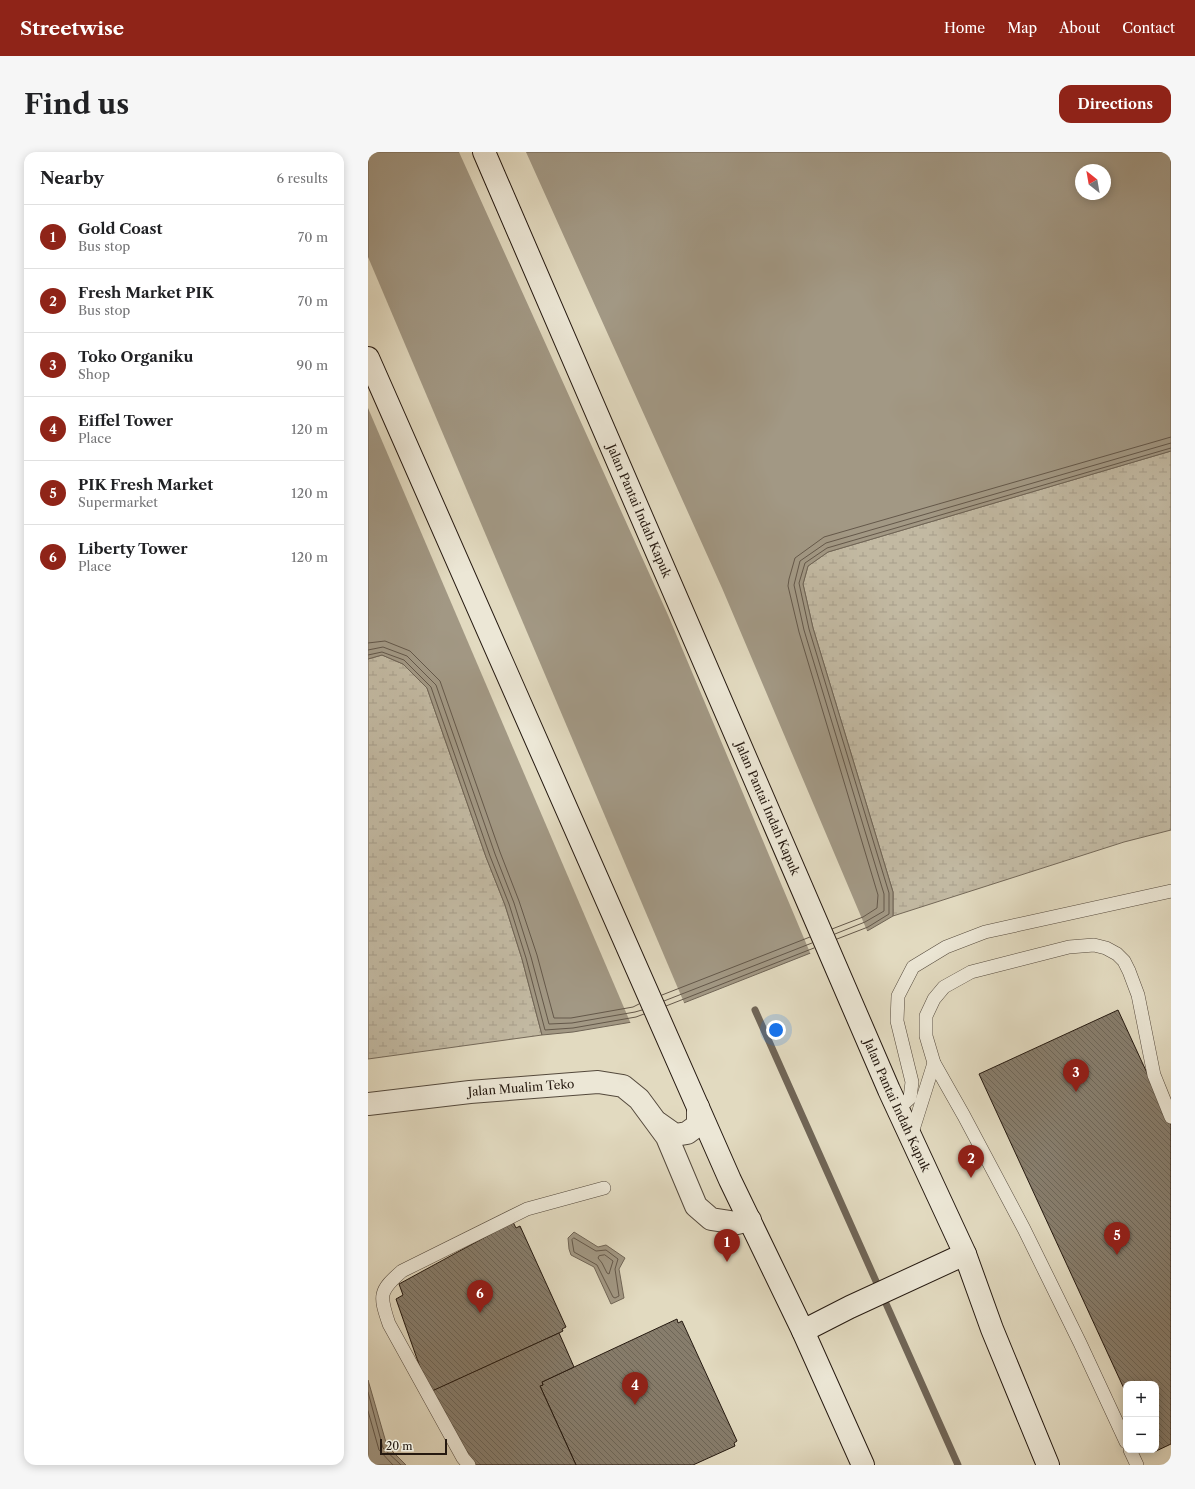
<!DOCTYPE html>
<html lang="en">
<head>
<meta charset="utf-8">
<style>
  body { margin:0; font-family:"Libre Caslon Text",serif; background:#f6f6f6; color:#202124 }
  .controls { position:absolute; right:12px; bottom:12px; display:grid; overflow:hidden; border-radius:8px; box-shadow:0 2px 10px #0003 }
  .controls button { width:36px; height:36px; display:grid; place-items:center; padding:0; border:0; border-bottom:1px solid #e0e0e0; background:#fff; color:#202124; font:20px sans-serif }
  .compass { position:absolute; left:707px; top:12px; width:36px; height:36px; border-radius:50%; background:#fff; box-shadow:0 2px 10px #0003; rotate:329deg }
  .scale { position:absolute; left:12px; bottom:10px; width:67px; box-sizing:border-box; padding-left:4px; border:2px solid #251910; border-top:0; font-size:11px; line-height:14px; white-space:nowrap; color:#251910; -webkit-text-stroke:3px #ece7d6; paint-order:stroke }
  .you { position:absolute; left:408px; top:878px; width:14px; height:14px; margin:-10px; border:3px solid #fff; border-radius:50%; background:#1a73e8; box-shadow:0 0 0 6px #1a73e833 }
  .badge { display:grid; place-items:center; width:26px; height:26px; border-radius:50%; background:#8f2418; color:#fff; font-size:13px; font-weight:700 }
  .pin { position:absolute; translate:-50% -33px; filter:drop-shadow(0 1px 2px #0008) }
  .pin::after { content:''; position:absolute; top:21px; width:14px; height:12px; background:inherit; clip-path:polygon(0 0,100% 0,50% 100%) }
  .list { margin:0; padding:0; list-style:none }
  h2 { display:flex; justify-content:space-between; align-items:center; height:52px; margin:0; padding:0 16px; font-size:17px }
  h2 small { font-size:13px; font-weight:400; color:#757577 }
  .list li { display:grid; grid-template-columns:26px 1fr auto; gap:12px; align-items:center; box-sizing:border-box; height:64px; padding:0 16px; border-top:1px solid #e0e0e0 }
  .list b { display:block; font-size:15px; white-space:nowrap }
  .list p { margin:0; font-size:13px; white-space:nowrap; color:#757577 }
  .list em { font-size:13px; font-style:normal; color:#757577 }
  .map { position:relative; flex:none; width:803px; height:1313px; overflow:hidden; border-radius:12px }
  header { display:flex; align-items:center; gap:24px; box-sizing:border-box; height:56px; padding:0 20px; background:#8f2418; color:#fff }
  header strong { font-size:19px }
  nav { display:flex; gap:22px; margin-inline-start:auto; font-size:14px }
  .intro { display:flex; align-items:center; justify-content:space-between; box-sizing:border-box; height:96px; padding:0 24px }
  h1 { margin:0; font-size:28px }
  .button { padding:10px 18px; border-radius:12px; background:#8f2418; color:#fff; font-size:14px; font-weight:700 }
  main { display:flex; gap:24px; padding:0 24px }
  aside { flex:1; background:#fff; border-radius:12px; box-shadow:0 2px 10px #0003 }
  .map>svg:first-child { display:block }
  .wetland { fill:url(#wetland-marsh); stroke:#746959 }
  .water { fill:#a29884; stroke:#706556; fill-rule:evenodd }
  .pier { fill:#e2dac0 }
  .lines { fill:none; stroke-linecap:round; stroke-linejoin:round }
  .shore { stroke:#64584a; stroke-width:1 }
  .stream { stroke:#706556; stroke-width:7 }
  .building { fill:url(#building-back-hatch); stroke:#251910 }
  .lane-casing { stroke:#54493c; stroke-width:14 }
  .street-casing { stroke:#54493c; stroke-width:24 }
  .secondary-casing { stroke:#251910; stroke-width:24 }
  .lane { stroke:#ece7d6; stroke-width:13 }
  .street { stroke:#ece7d6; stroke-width:22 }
  .secondary { stroke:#ece7d6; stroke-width:22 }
  .labels { text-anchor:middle; stroke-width:3; stroke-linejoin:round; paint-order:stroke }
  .street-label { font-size:12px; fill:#251910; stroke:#ece7d6 }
</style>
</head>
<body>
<header>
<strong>Streetwise</strong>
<nav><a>Home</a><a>Map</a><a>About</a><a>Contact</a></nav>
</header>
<div class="intro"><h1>Find us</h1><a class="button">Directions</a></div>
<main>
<aside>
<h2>Nearby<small>6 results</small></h2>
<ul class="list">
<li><span class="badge">1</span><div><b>Gold Coast</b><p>Bus stop</p></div><em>70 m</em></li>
<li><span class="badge">2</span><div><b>Fresh Market PIK</b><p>Bus stop</p></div><em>70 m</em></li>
<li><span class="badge">3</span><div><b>Toko Organiku</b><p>Shop</p></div><em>90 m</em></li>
<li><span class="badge">4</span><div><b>Eiffel Tower</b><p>Place</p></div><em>120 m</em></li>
<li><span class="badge">5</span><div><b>PIK Fresh Market</b><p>Supermarket</p></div><em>120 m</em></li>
<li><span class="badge">6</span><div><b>Liberty Tower</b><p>Place</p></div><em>120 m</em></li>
</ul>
</aside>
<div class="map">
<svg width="803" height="1313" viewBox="0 0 803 1313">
  <defs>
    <pattern id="wetland-marsh" width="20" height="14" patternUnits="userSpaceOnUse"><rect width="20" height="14" fill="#c2b9a2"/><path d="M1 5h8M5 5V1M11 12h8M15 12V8" fill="none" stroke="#a79e8a"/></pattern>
    <pattern id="building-back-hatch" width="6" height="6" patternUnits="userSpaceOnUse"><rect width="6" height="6" fill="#877d6c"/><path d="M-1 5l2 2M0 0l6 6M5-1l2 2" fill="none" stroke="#6e6657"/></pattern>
  </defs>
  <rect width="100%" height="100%" fill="#e2dac0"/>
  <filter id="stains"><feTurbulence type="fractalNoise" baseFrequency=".005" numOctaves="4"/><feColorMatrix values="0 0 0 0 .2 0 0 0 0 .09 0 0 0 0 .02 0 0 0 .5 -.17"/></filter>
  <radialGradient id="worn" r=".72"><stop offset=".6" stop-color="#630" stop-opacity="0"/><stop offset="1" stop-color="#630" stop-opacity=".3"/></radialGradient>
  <g class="wetland">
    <polygon points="803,299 803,678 756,690 525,764 525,740 445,476 435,432 440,414 460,400"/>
    <polygon points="14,503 35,512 59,536 118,705 137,753 154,807 174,883 0,907 0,507"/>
  </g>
  <g class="water">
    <path d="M0 0H803V299L460 400 440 414 435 432 445 476 525 740V764L501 778 270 869 205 880 174 883 154 807 137 753 118 705 59 536 35 512 14 503 0 507ZM713 18H737V42H713Z"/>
    <polygon points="206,1080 230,1095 238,1093 257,1106 251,1117 256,1146 243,1152 226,1115 203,1103 201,1097 200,1086"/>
    <polygon points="0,1228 19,1294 38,1313 0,1313"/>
  </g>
  <g class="pier">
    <polygon points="91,0 158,0 354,436 500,781 443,803 300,463"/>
    <polygon points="0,105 317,853 270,871 263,872 0,256"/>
  </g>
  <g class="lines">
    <g class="shore">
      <polyline points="0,491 17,489 42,499 72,529 132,700 151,749 169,803 186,866 203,866 265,855 271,852"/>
      <polyline points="0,498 15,495 39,504 68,533 127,702 146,751 163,805 181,872 204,871 267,860 274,858"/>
      <polyline points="0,503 14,500 36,508 63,535 122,704 141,752 158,806 177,878 205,876 268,865 276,862"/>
      <polyline points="464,777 495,765 509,756 510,743 431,480 420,434 421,427 427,406 456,385 803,285"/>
      <polyline points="467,782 497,770 516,759 516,742 436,478 426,433 432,409 458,391 803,291"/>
      <polyline points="469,787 500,775 521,762 521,741 441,477 431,431 437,411 459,396 803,296"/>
      <polyline points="294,843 442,785"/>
      <polyline points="296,849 444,791"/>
      <polyline points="298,854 446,796"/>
      <polygon points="206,1086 228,1099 238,1098 250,1107 247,1117 251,1144 247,1146 245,1145 229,1113 206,1100 204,1088"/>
      <polygon points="237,1103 245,1109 241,1122 239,1121 234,1111 230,1106 231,1104"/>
      <polyline points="0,1240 15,1296 33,1313"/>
      <polyline points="0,1259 11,1298 25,1313"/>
    </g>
    <polyline class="stream" points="387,858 590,1313"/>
  </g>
  <g class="building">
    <polygon points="750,858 803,973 803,1292 786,1300 785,1298 788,1298 788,1232 758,1232 758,1241 611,922"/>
    <polygon points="145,1070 148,1076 152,1074 198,1175 194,1177 195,1179 191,1181 63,1240 60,1238 28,1147 35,1143 31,1132"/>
    <polygon points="309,1167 310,1171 314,1169 369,1289 366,1291 367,1294 325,1313 208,1313 172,1234 175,1233 174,1230"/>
    <polygon points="191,1181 206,1215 174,1230 175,1233 172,1234 208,1313 106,1313 64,1239"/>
  </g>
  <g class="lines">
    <defs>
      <g id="lane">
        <polyline points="530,957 542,946 544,930 529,869 530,844 545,815 578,795 617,780 803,739"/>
        <polyline points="543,984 566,911"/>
        <polyline points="758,1290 712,1191 656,1077 596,964 566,911 558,884 558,864 566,847 576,835 603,820 701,795 726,793 738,796 749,802 756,809 761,819 770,843 786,923 803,965"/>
        <polyline points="762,1298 769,1313"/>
        <path d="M101 1313 95 1306 21 1172C11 1143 11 1139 34 1119L159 1057 236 1036"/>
      </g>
      <g id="street">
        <path id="s1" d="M0 952 102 940 230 930 255 934 271 947 299 985 328 1054 343 1067 369 1071 382 1068"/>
        <polyline points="290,971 307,983 319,981 330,973 330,955"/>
      </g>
      <g id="secondary">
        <path id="s2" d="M116 0 521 938 597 1102 624 1177 680 1313"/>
        <polyline points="0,206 362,1028 435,1179 495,1313"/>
        <polyline points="435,1179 482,1155 597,1102"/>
      </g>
    </defs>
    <use href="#lane" class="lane-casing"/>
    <use href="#street" class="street-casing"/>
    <use href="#secondary" class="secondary-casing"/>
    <use href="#lane" class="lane"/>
    <use href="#street" class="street"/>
    <use href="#secondary" class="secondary"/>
  </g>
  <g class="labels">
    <g class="street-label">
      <text dy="4" stroke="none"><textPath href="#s2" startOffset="391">Jalan Pantai Indah Kapuk</textPath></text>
      <text dy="4" stroke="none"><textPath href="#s2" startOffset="715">Jalan Pantai Indah Kapuk</textPath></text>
      <text dy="4" stroke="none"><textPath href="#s1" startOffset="154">Jalan Mualim Teko</textPath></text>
      <text dy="4" stroke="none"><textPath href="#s2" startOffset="1039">Jalan Pantai Indah Kapuk</textPath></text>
    </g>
  </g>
  <rect width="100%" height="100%" filter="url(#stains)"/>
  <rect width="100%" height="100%" fill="url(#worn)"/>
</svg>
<div class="controls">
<button>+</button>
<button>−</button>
</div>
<svg class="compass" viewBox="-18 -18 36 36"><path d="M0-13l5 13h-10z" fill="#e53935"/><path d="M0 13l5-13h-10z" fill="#757577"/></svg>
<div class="scale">20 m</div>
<div class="you"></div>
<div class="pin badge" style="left:359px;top:1110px">1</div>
<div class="pin badge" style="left:603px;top:1026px">2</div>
<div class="pin badge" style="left:708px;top:940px">3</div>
<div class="pin badge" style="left:267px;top:1253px">4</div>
<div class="pin badge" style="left:749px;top:1103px">5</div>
<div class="pin badge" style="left:112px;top:1161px">6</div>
</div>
</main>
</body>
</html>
